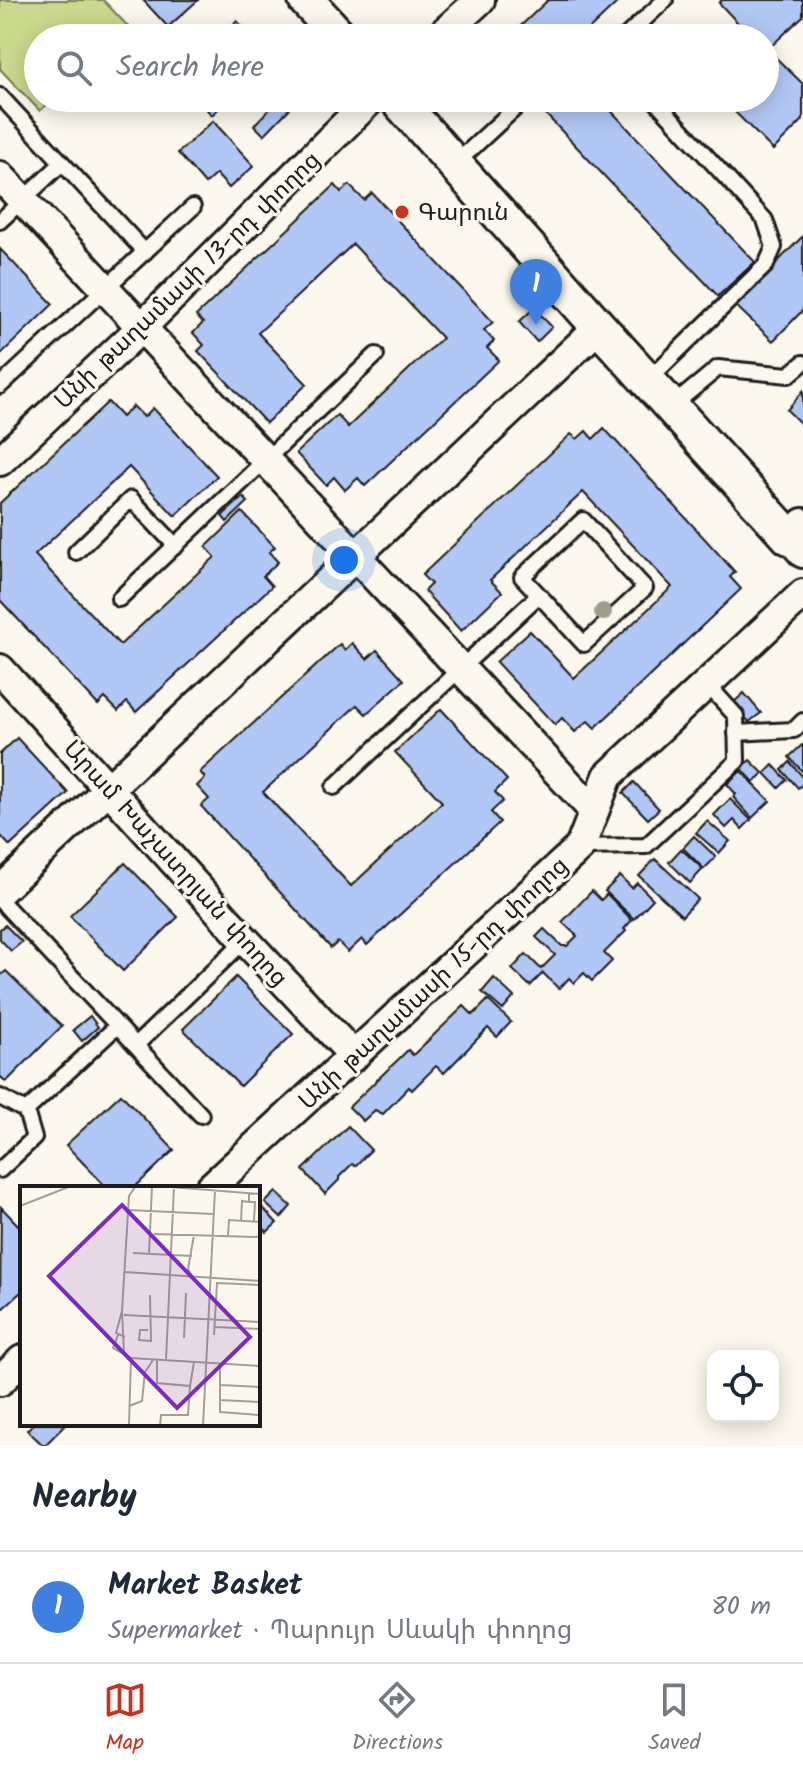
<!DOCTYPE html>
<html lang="en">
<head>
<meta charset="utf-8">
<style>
  body { margin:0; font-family:Kalam,"Noto Sans Armenian",sans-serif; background:#f6f6f7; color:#1f2937 }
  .controls { position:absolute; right:24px; bottom:24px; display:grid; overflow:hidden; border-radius:16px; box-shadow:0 4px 20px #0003 }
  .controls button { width:72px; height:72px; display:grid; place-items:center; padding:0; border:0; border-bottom:2px solid #e0e1e3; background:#fff; color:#1f2937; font:40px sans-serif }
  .you { position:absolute; left:344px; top:560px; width:28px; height:28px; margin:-20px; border:6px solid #fff; border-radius:50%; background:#1a73e8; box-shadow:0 0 0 12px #1a73e833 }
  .badge { display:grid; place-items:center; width:52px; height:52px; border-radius:50%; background:#c8321e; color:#fff; font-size:26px; font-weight:700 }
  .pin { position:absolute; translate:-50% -66px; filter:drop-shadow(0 2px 4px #0008) }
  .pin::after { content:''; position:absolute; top:42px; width:28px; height:24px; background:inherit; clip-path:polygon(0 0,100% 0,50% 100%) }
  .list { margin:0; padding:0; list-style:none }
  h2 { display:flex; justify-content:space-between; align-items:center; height:104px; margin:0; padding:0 32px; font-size:34px }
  h2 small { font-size:26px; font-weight:400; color:#747a83 }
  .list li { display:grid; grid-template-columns:52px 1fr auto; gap:24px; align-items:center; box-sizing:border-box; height:112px; padding:0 32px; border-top:2px solid #e0e1e3 }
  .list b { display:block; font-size:30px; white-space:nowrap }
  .list p { margin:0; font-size:26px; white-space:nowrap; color:#747a83 }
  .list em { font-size:26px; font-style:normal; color:#747a83 }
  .icon { flex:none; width:44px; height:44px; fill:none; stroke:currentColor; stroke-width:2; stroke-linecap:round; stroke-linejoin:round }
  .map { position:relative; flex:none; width:803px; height:1446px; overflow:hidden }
  .search { position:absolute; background:#fff; box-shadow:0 4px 20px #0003; left:24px; right:24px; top:24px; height:88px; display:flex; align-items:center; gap:20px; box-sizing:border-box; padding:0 28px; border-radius:44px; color:#747a83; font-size:30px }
  .sheet { height:216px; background:#fff }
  nav { display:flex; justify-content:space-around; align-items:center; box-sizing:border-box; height:112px; border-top:2px solid #e0e1e3; background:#fff; font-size:22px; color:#747a83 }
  nav a { display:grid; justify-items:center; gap:4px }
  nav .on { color:#c8321e }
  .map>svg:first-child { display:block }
  .green { fill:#cad98d; stroke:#737a54; stroke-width:2 }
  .building { fill:#b1c7f5; stroke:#1c1c1c; stroke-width:2 }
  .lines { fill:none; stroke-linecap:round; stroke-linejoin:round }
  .service-casing { stroke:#1c1c1c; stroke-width:20 }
  .minor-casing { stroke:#1c1c1c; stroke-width:34 }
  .tertiary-casing { stroke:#1c1c1c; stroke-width:40 }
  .service { stroke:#fbf7ec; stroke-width:14 }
  .minor { stroke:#fbf7ec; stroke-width:28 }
  .tertiary { stroke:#fbf7ec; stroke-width:34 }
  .tree { fill:#9d9e8c }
  .poi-dot { fill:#c8321e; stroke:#fbf7ec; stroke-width:3 }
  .labels { text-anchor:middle; stroke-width:6; stroke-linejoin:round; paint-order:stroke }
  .poi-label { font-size:24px; fill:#1c1c1c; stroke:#fbf7ec; text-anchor:start }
  .street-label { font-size:24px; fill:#1c1c1c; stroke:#fbf7ec }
  .inset-road { fill:none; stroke:#a29f99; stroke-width:2 }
  .view { fill:#7b2cbf; fill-opacity:0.15; stroke:#7b2cbf; stroke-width:4 }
  .inset-edge { fill:none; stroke:#1c1c1c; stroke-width:4 }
</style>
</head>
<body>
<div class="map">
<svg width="803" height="1446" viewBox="0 0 803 1446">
  <rect width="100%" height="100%" fill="#fbf7ec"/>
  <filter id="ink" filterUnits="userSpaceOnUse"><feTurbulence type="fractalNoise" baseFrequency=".0125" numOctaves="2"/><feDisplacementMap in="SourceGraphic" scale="16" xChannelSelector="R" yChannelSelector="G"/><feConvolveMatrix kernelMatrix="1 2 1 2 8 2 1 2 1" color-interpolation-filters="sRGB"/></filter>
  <g filter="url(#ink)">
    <polygon class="green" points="0,0 103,0 139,38 38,38 38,98 54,98 40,111 0,69"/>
    <g class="building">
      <polygon points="143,0 198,0 168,27"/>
      <polygon points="548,0 620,0 580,38 508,38"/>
      <polygon points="722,0 803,0 803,16 765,52 765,38 752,38 719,3"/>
      <polygon points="237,21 253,38 219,38"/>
      <polygon points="773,55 803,84 803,120 773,150 727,104 732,98 765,98 765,64"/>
      <polygon points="196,98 229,98 212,115"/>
      <polygon points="280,98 295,98 298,100 264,135 254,125"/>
      <polygon points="545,98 599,98 755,262 718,296 537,105"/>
      <polygon points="213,121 254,166 229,188 216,174 205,184 178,153"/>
      <polygon points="335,185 341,192 349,185 364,200 372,193 493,322 484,330 494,341 487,348 499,360 365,486 358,478 345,490 334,477 326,485 296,453 337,415 348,427 442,338 353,244 258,333 307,384 266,423 198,351 204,345 193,333 203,323 196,316"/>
      <polygon points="803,236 803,310 773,341 735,305"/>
      <polygon points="0,249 53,304 0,355"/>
      <polygon points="534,308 552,327 537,342 519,322"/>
      <polygon points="803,391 803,426 787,410"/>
      <polygon points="108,402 122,417 133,406 144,417 153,408 217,476 175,516 129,467 35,555 120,645 215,557 206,547 242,512 275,547 269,552 278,562 263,576 272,586 136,712 127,702 118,711 105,698 98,705 0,600 0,503"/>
      <polygon points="604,428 735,572 730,577 741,589 595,728 588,721 575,732 562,718 555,725 496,662 530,631 574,678 672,587 583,492 490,580 502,592 461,631 424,591 431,584 422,575 571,434 577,439 586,431 593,439"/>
      <polygon points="243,497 248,502 227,522 222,516"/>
      <polygon points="352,643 367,659 377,650 404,680 366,714 357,705 263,792 351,886 442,802 395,752 441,709 507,780 495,792 503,801 491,812 500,822 367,945 362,939 348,952 338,942 331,948 201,806 209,799 197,786 205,778 200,772 340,644 345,650"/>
      <polygon points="744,693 761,713 749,722 733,703"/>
      <polygon points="17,738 68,793 10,846 0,835 0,754"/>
      <polygon points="802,745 803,745 803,772 789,757"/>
      <polygon points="750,760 763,773 754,782 741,768"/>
      <polygon points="790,762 803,777 803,784 798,788 782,770"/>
      <polygon points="773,765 787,780 779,788 765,773"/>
      <polygon points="741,771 770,801 752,818 733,797 736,794 727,784"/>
      <polygon points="634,782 659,809 648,819 623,793"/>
      <polygon points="730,799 751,820 742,829 734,820 726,828 714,815"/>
      <polygon points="707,821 730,841 719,853 696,833"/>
      <polygon points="694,836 716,857 704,869 683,848"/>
      <polygon points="681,849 703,869 690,883 669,862"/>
      <polygon points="655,859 698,899 682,916 639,876"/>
      <polygon points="125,863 178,917 123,971 70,916"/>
      <polygon points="620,876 632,888 637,883 653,899 634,919 605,891"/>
      <polygon points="592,891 601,900 607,894 632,920 624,929 626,931 604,953 612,961 592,981 584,973 574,983 569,978 559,989 543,973 530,986 512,969 526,954 541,969 555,955 536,937 544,929 562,946 567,946 577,936 562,922"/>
      <polygon points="5,925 22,942 11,951 0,939 0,929"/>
      <polygon points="6,971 62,1026 6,1082 0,1076 0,976"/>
      <polygon points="236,977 293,1034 240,1086 183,1029"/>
      <polygon points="494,978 514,997 503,1010 482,992"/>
      <polygon points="488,1000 511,1022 497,1037 488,1028 444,1073 436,1066 412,1090 409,1087 383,1114 375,1110 363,1121 349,1107 408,1050 413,1055 464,1006 473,1015"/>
      <polygon points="90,1016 98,1027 82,1041 73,1030"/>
      <polygon points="121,1094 174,1150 134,1188 107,1188 66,1145"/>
      <polygon points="348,1126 371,1150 355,1166 352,1164 339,1177 339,1180 325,1194 303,1170"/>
      <polygon points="276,1192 291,1206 281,1218 265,1203"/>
      <polygon points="260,1205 277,1223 267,1232 258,1222 258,1207"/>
      <polygon points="1,1207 22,1229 22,1291 0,1311"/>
      <polygon points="33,1424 66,1424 44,1446 27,1430"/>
    </g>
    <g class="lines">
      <defs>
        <g id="service">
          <polyline points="624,38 665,0"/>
          <polyline points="0,96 145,252"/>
          <polyline points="455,164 526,98"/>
          <polyline points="0,221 62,163"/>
          <polyline points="648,380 766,265 774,247 765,220 653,98"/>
          <polyline points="0,386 193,207"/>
          <polyline points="672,406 718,368 789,375 803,363"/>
          <polyline points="76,552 131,499 176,546"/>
          <polyline points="119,599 376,355"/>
          <polyline points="736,733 794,730 803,721"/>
          <polyline points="334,787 539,595 522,577 583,520 645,588 584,644 539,595"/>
          <polyline points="580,847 646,846 737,761 736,716 707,684"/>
          <polyline points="0,900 201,1115"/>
          <polyline points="136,1045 245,940"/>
          <polyline points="0,1097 26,1111"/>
          <polyline points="0,1170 34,1138 26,1111 117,1026"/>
        </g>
        <g id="minor">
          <polyline points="438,38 480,0"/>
          <polyline points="0,176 594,811"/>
          <polyline points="0,461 142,327 372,98"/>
          <polyline points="803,523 789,537 803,553"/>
          <polyline points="0,669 245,940 354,1056"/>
          <polyline points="0,891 599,327"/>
          <polyline points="210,1188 580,847 608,776 803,594"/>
          <polyline points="0,1381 22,1360"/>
        </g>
        <g id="tertiary">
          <polyline points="306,0 341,38"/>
          <polyline points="396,98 599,327 789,537"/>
        </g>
      </defs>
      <use href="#service" class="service-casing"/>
      <use href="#minor" class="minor-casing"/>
      <use href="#tertiary" class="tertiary-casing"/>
      <use href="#service" class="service"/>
      <use href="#minor" class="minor"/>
      <use href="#tertiary" class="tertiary"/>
    </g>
    <circle class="tree" cx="603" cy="612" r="9"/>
  </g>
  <circle class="poi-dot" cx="402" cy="212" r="8"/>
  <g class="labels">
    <g class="poi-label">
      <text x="418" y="220">Գարուն</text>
    </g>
    <g class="street-label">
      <text transform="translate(187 280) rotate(-44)" y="8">Անի թաղամասի 13-րդ փողոց</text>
      <text transform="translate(176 863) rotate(48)" y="8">Արամ Խաչատրյան փողոց</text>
      <text transform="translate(433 983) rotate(-43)" y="8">Անի թաղամասի 15-րդ փողոց</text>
    </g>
  </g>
  <g transform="translate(20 1186)">
    <rect width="240" height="240" fill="#fbf7ec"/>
    <path class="inset-road" d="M138 0 240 8M229 7V16H235L234 35M0 20 51 0M108 24 193 28M221 35 222 15 229 16M134 48 240 51M208 49 209 34 240 36M113 67 172 70M129 68 132 0M105 86 240 95M172 90 168 83 174 49M102 125 96 147 105 151M104 129 240 136M194 141 240 143M128 144H120L119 154 131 155 130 109M98 149 93 162 104 168M194 149 197 97 240 99M164 152 166 107M111 172 240 180M137 174V197L170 200 168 229H141L140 240M146 174 154 1M200 178V226L238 229M200 199 240 201M170 200 174 176M199 214 239 216M109 220 122 215 125 186 133 174M109 240 111 172 104 168 102 125 109 10 115 1 128 0M183 240 195 4M239 240 240 201"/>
    <path class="view" d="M102 19 230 151 157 222 29 90Z"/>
    <rect width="240" height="240" class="inset-edge"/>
  </g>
</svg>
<div class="controls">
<button><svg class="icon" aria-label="locate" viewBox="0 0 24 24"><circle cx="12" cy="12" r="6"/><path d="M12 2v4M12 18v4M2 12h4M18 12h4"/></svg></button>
</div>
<div class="you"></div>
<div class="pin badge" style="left:536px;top:325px;background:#3f7fe0">1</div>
<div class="search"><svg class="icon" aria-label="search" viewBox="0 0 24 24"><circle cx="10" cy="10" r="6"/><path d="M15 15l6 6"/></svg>Search here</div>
</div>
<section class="sheet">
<h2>Nearby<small></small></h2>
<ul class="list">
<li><span class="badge" style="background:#3f7fe0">1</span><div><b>Market Basket</b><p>Supermarket · Պարույր Սևակի փողոց</p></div><em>80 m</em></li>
</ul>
</section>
<nav>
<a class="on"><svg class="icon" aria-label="map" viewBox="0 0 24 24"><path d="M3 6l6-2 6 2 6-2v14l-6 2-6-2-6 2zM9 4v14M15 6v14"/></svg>Map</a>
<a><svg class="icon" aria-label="directions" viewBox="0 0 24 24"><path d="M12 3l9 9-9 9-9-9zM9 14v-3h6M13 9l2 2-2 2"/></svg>Directions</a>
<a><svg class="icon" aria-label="saved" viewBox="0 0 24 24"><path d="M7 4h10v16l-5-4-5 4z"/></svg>Saved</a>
</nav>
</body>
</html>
